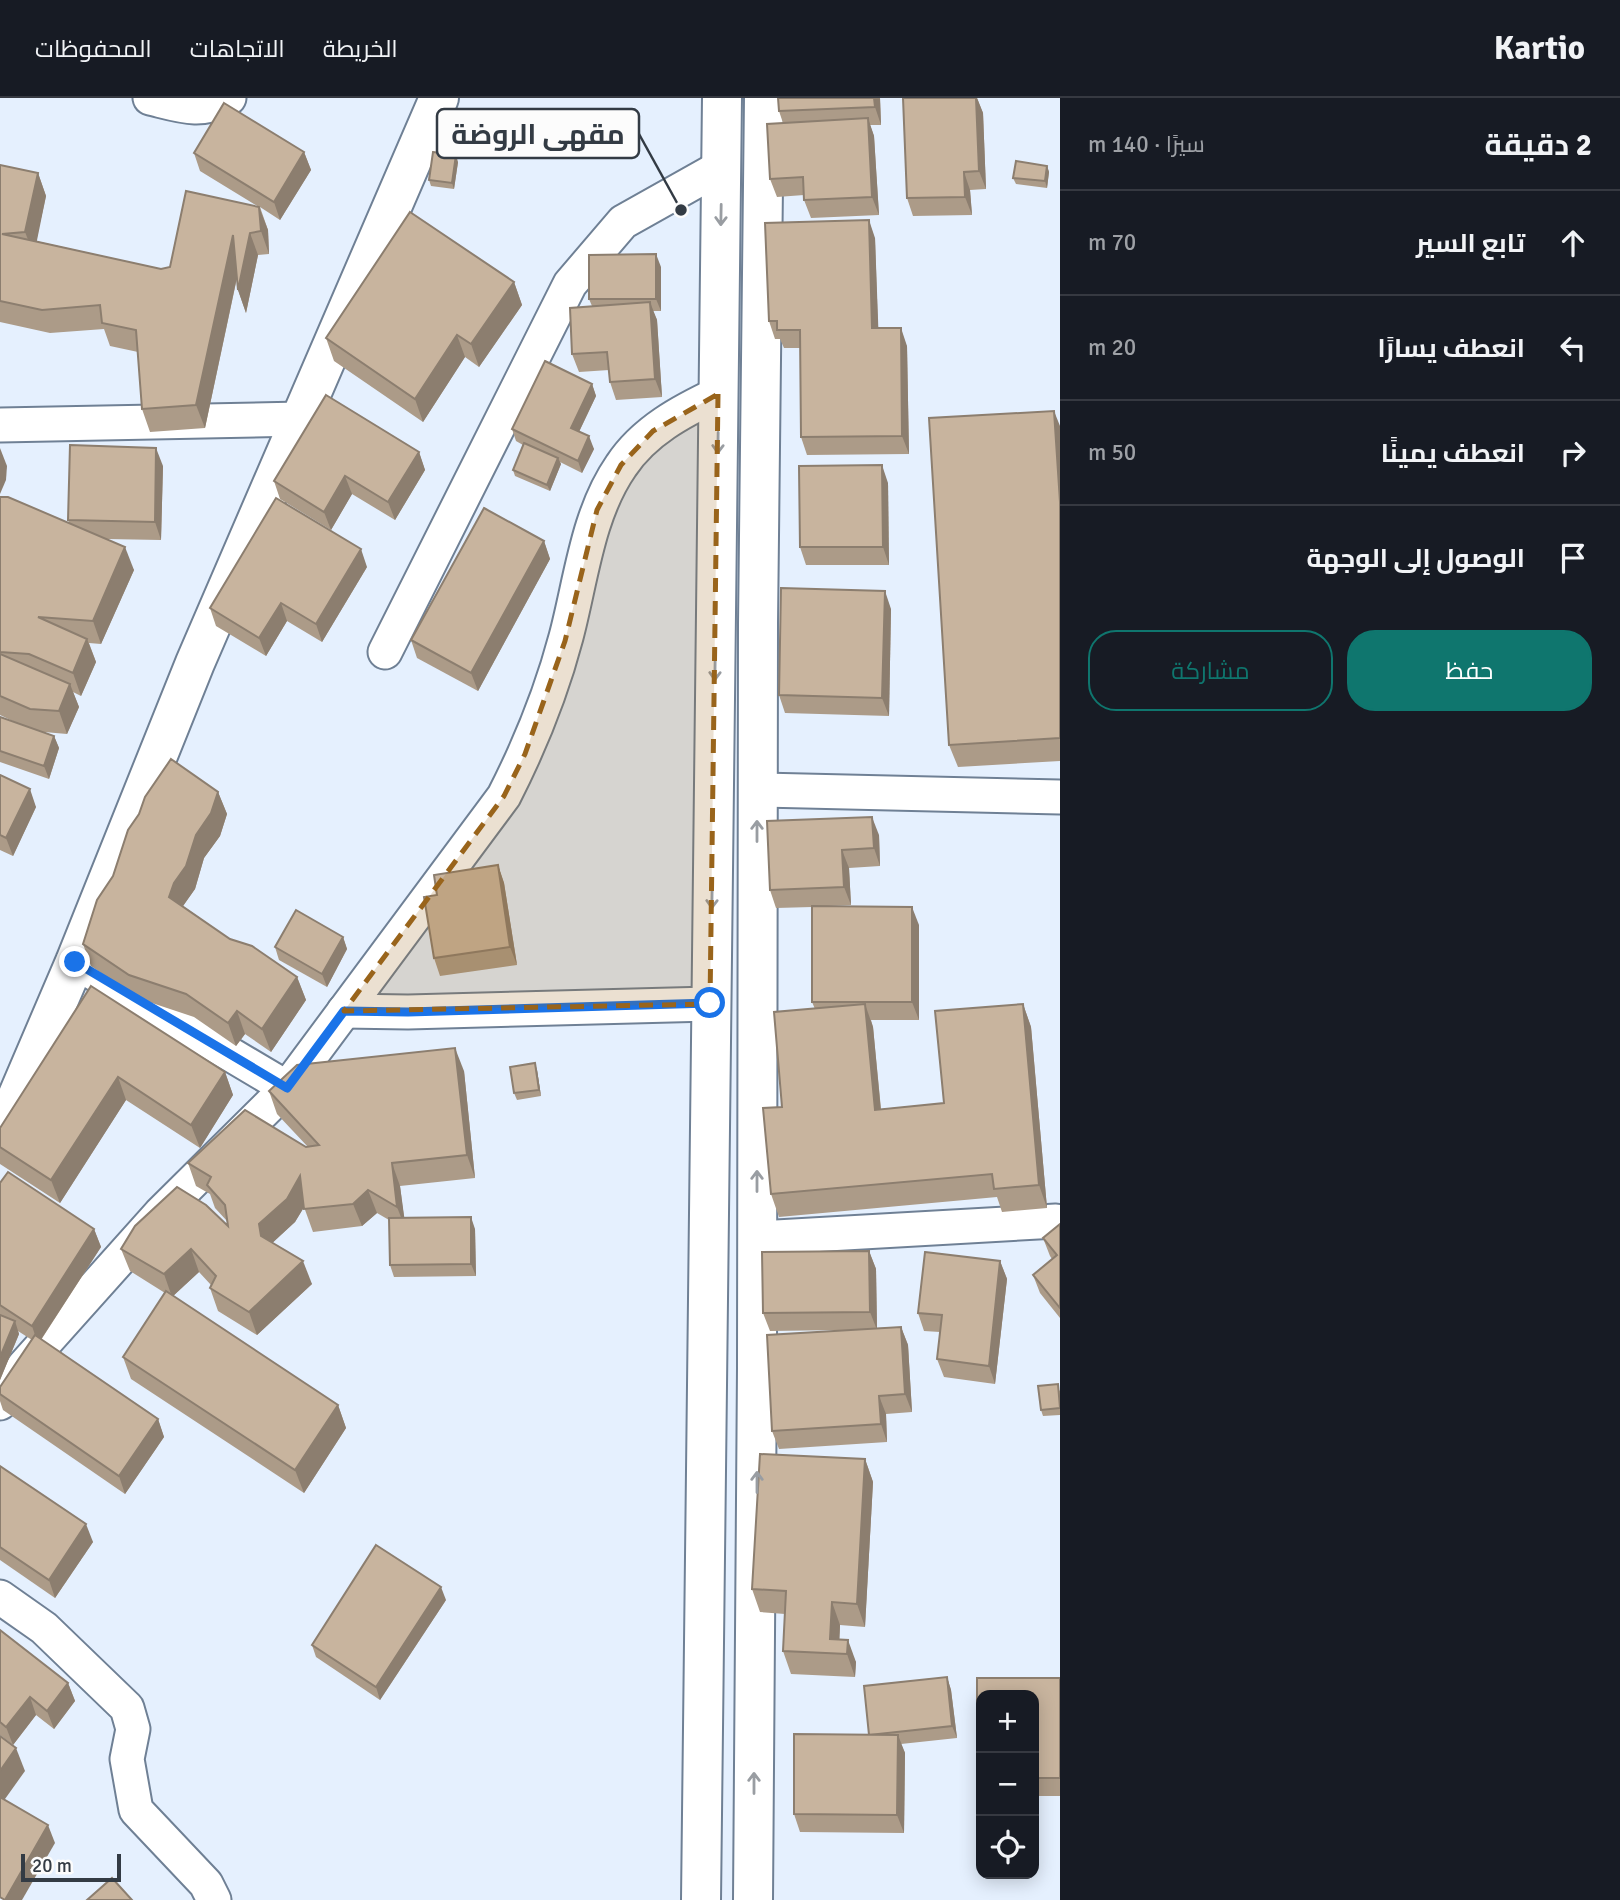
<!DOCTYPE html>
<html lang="ar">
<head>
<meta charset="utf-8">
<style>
  body { margin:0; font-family:Signika,Cairo,sans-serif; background:#20242c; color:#f1f3f6; direction:rtl }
  .controls { position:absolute; right:21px; bottom:21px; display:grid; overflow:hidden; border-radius:14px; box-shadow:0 4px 18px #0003 }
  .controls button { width:63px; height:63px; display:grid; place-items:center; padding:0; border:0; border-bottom:2px solid #363941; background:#171b24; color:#f1f3f6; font:35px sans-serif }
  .scale { position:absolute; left:21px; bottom:18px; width:100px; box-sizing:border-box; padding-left:7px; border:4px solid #333b44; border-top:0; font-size:19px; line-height:24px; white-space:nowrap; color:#333b44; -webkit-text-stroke:5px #fcfcfc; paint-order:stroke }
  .stop { position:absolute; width:21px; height:21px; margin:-16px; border:5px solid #1a73e8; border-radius:50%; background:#fff }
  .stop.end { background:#1a73e8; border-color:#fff; box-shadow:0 2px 7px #0008 }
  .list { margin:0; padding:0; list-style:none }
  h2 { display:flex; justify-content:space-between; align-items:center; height:91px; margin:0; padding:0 28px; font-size:30px }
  h2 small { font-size:23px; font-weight:400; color:#9ea1a6 }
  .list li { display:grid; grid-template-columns:46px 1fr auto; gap:21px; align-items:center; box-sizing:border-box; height:105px; padding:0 28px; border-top:2px solid #363941 }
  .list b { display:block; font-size:26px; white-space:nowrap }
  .list em { font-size:23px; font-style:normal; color:#9ea1a6 }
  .actions { display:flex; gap:14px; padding:21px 28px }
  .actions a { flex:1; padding:16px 0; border:2px solid #0f766e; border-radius:28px; text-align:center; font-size:24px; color:#0f766e }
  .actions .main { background:#0f766e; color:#fff }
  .icon { flex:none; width:38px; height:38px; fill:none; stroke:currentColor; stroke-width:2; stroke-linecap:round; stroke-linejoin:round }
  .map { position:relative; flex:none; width:1060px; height:1802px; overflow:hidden; direction:ltr }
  header { display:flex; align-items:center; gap:42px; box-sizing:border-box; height:98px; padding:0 35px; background:#171b24; border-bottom:2px solid #363941 }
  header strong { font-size:33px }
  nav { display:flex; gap:38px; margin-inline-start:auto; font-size:24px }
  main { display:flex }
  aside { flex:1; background:#171b24 }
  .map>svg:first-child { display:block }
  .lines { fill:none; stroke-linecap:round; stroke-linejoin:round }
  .minor-casing { stroke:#6f8095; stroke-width:37 }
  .tertiary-casing { stroke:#6f8095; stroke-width:42 }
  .trunk-casing { stroke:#6f8095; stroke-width:42 }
  .minor { stroke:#fff; stroke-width:33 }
  .tertiary { stroke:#fff; stroke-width:38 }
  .trunk { stroke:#fff; stroke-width:38 }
  .wall { fill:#ac9b88 }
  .shaded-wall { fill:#8c7e6f }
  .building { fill:#c8b49e; stroke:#8c7e6f; stroke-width:2 }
  .oneway { stroke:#999da2 }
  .route { stroke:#1a73e8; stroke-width:9 }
  .marked { fill:#99641b; fill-opacity:0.2; stroke:#99641b; stroke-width:5; stroke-dasharray:14 9; stroke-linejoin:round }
  .leader { fill:none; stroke:#333b44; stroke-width:2.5 }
  .callout-dot { fill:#333b44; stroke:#fcfcfc; stroke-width:2.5 }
  .callout { fill:#fcfcfc; stroke:#333b44; stroke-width:2.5 }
  .callout-label { font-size:28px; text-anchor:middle; font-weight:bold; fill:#333b44 }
</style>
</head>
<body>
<header>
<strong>Kartio</strong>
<nav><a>الخريطة</a><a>الاتجاهات</a><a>المحفوظات</a></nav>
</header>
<main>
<aside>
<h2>2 دقيقة<small>سيرًا · 140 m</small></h2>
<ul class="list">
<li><svg class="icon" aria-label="ahead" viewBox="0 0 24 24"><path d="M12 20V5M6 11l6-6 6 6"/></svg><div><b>تابع السير</b></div><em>70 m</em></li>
<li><svg class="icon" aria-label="left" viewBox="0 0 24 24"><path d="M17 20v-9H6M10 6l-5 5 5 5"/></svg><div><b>انعطف يسارًا</b></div><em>20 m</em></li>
<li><svg class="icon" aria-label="right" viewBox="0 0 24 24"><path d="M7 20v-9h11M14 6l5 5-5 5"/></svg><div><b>انعطف يمينًا</b></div><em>50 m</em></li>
<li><svg class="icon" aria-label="arrive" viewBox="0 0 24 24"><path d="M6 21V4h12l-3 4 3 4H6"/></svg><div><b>الوصول إلى الوجهة</b></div></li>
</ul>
<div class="actions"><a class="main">حفظ</a><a>مشاركة</a></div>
</aside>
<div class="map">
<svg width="1060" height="1802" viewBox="0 0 1060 1802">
  <rect width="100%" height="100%" fill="#e5f0fe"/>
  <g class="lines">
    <defs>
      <g id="minor">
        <path d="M150 0C179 7 201 16 229 0"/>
        <polyline points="0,327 301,321"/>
        <polyline points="385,554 570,186 623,124 721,69"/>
        <polyline points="757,692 1060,699"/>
        <polyline points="75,864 287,990"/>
        <polyline points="344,913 408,914 710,906"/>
        <polyline points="757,1140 1056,1123"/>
        <path d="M0 1305 24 1268 160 1116 287 990 504 698C529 649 552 592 566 539 581 483 587 417 621 368 644 333 682 313 718 296"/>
        <polyline points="0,1499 44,1530 127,1610 133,1631 127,1661 136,1712 206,1786 214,1802"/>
      </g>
      <polyline id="tertiary" points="0,1039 75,864 195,565 439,0"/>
      <g id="trunk">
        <polyline points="701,1802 722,0"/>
        <polyline points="753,1802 757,1270 758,525 764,0"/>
      </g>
    </defs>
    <use href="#minor" class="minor-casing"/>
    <use href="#tertiary" class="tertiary-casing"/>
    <use href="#trunk" class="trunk-casing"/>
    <use href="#minor" class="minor"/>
    <use href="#tertiary" class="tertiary"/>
    <use href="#trunk" class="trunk"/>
  </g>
  <g class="wall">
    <polygon points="880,0 881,27 870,27 874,38 879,117 811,120 804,102 804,97 777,99 770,81 783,25 779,13"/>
    <polygon points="903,0 977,0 983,15 986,91 970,92 972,117 913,118 907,100"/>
    <polygon points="304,54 311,72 280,122 260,109 268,132 269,156 258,157 246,215 238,192 237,180 205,330 150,334 142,311 138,254 110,248 104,231 50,235 0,224 0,67 38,75 46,98 36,143 161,171 170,169 259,109 200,73 194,55"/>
    <polygon points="458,64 454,91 431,88 429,82"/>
    <polygon points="1047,68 1049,74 1047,90 1016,86 1013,80"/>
    <polygon points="875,140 878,230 907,248 909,356 807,357 801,339 800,250 784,250 780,241 775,241 769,223"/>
    <polygon points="661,169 661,213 653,213 657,222 662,299 616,302 610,284 609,272 579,274 572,256 592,208 589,201"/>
    <polygon points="514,184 522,207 479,269 465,259 423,324 334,263 326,240"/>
    <polygon points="592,286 596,298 579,334 594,351 582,375 560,364 561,366 550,393 515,378 513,372 523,347 516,343 512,331"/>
    <polygon points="1060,328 1060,663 958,669 949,647"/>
    <polygon points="419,354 425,372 395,422 352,396 331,432 280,401 274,383"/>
    <polygon points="163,368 161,442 107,441 134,472 101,546 89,545 96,564 81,598 73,594 79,609 67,636 44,634 54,638 59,650 49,681 0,664 0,619 21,627 0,617 0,399 69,425 68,422"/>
    <polygon points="888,385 889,467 806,467 800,449"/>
    <polygon points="544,443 550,461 478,593 417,560 411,542"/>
    <polygon points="367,469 322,544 287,523 266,558 216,528 210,510"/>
    <polygon points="891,511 889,618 785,615 779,597"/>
    <polygon points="0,677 36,709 13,758 0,752"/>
    <polygon points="218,694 227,716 220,738 204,760 195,791 183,808 230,841 297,879 306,902 271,954 245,936 236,948 194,919 137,900 91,868 83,846"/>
    <polygon points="767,723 879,737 880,768 849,770 851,807 827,808 919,827 919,922 871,922 873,929 881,1011 944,1005 1023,906 1031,929 1047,1110 1002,1114 997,1099 779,1119 771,1096 782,1009 815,911 812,904 812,809 776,810 770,792"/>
    <polygon points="498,767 504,785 517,867 440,878 434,860 437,797"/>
    <polygon points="343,839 347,851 327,889 279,862 275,849"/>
    <polygon points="91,888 225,974 233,997 200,1050 126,1002 60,1105 0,1066 0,1030"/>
    <polygon points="537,972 541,998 517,1002 514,995"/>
    <polygon points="464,973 475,1080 400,1088 404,1120 475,1131 476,1178 394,1179 390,1167 389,1122 377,1115 362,1128 313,1134 304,1109 295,1124 272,1145 312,1186 257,1237 218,1213 210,1190 211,1187 199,1174 173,1198 338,1307 346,1330 304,1395 131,1281 123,1259 165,1195 130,1173 121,1151 228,1128 227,1123 215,1110 210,1096 196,1088 188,1065 308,1049 277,1016 269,993"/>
    <polygon points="0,1085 94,1131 101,1149 41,1242 158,1321 164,1339 125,1396 3,1312 0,1303 0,1289 32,1242 18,1233 19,1236 0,1282"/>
    <polygon points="1060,1126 1060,1220 1040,1195 1033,1177 1052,1161 1050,1158 1043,1140"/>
    <polygon points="869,1153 876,1171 877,1230 901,1229 908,1247 912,1314 886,1316 887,1344 779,1351 772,1333 843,1232 770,1233 763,1215"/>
    <polygon points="1000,1163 1007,1181 995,1286 944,1279 937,1261 940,1234 924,1233 918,1215"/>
    <polygon points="1060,1292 1060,1317 1043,1318 1041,1312"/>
    <polygon points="865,1361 873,1384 865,1529 840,1527 839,1541 856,1564 855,1579 791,1576 783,1553 785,1516 760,1514 752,1491"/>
    <polygon points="0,1368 93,1444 55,1500 0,1462"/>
    <polygon points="446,1502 380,1602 316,1559 312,1547"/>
    <polygon points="0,1532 68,1585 75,1603 54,1631 36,1617 13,1647 0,1637"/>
    <polygon points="947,1579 951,1592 957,1640 901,1646 905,1655 904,1735 800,1734 794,1716 869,1637"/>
    <polygon points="1060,1580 1060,1698 1034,1698 1034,1597"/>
    <polygon points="977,1680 981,1680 981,1692"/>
  </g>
  <g class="shaded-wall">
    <polygon points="874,0 880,0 881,27 875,9"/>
    <polygon points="976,0 977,0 983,15 986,91 979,73"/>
    <polygon points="868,20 874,38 879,117 872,99"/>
    <polygon points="304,54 311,72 280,122 274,104"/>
    <polygon points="456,57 458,64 454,91 452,85"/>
    <polygon points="1047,68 1049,74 1047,90 1045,83"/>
    <polygon points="964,74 970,92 972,117 965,99"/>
    <polygon points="38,75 46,98 34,157 25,134"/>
    <polygon points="259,109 268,132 269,156 261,133"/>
    <polygon points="869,122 875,140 879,248 872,230"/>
    <polygon points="250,135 258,157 246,215 238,192"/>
    <polygon points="233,137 241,160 205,330 196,307"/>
    <polygon points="656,156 661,169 661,213 656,201"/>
    <polygon points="514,184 522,207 479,269 471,246"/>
    <polygon points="650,204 657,222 662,299 655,281"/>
    <polygon points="901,230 907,248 909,356 902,338"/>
    <polygon points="457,237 465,259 423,324 415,301"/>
    <polygon points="592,286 596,298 575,342 571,330"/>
    <polygon points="1054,313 1060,328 1060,404"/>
    <polygon points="589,338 594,351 582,375 578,363"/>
    <polygon points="0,350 7,368 6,382 0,396"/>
    <polygon points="156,350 163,368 161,442 155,424"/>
    <polygon points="419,354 425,372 395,422 388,404"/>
    <polygon points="558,360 561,366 550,393 547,387"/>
    <polygon points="882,367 888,385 889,467 883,449"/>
    <polygon points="345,378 352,396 331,432 324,414"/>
    <polygon points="544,443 550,461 478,593 471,575"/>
    <polygon points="125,449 134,472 101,546 93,523"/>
    <polygon points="361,451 367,469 322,544 316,526"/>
    <polygon points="885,493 891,511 889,618 882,600"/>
    <polygon points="281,505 287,523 266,558 259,540"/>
    <polygon points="87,541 96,564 81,598 73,575"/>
    <polygon points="70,586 79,609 67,636 59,613"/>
    <polygon points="54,638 59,650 49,681 44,668"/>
    <polygon points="30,691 36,709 13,758 6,740"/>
    <polygon points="218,694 227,716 220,738 204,760 195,791 183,808 169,799 174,785 196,737"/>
    <polygon points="872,719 879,737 880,768 874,750"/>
    <polygon points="842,752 849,770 851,807 844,789"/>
    <polygon points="498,767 504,785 517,867 510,849"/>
    <polygon points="912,809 919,827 919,922 912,904"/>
    <polygon points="343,839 347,851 327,889 322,876"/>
    <polygon points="297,879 306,902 271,954 262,931"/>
    <polygon points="865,906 873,929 883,1035 875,1012"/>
    <polygon points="1023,906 1031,929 1047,1110 1039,1087"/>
    <polygon points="237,913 245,936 236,948 228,925"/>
    <polygon points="455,950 464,973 475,1080 467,1057"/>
    <polygon points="535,965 537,972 541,998 539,992"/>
    <polygon points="225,974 233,997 200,1050 191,1027"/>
    <polygon points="118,979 126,1002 60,1105 51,1082"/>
    <polygon points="392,1065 400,1088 406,1132 397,1109"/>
    <polygon points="300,1078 309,1101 295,1124 268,1149 261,1138 259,1126"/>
    <polygon points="368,1092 377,1115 362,1128 353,1106"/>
    <polygon points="471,1119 475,1131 476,1178 471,1166"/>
    <polygon points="94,1131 101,1149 38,1246 32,1228"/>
    <polygon points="191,1151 199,1174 172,1199 164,1176"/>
    <polygon points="869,1153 876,1171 877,1232 870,1214"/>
    <polygon points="303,1163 312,1186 257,1237 249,1214"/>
    <polygon points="1000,1163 1007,1181 995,1286 989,1268"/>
    <polygon points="15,1223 19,1236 0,1282 0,1259"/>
    <polygon points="901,1229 908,1247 912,1314 905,1296"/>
    <polygon points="879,1298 886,1316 887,1344 881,1326"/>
    <polygon points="338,1307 346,1330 304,1395 295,1372"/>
    <polygon points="158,1321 164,1339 125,1396 119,1378"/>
    <polygon points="865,1361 873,1384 865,1529 857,1506"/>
    <polygon points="86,1426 93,1444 55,1500 49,1482"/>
    <polygon points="441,1489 446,1502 380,1602 376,1589"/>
    <polygon points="832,1504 840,1527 839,1556 830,1541"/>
    <polygon points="848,1542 856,1564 855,1579 847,1556"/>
    <polygon points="947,1579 951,1592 957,1640 952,1628"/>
    <polygon points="68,1585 75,1603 54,1631 47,1613"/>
    <polygon points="30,1599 36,1617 13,1647 6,1629"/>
    <polygon points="898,1637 905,1655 904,1735 897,1717"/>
    <polygon points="16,1650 25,1673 0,1708 0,1673"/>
    <polygon points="48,1727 55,1745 22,1802 5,1802"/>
  </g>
  <g class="building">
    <polygon points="778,0 874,0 875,9 779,13"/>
    <polygon points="903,0 976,0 979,73 964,74 965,99 907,100"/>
    <polygon points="224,5 304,54 274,104 194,55"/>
    <polygon points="868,20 872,99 804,102 803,79 770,81 767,26"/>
    <polygon points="433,54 456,57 452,85 429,82"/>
    <polygon points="1016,63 1047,68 1045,83 1013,80"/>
    <polygon points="0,67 38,75 25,134 2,136 161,171 170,169 186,93 259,109 261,133 250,135 238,192 233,137 196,307 142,311 136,232 102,225 100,207 42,212 0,203"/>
    <polygon points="410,114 514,184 471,246 457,237 415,301 326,240"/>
    <polygon points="869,122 872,230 901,230 902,338 801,339 800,232 777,232 777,223 769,223 765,125"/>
    <polygon points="656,156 656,201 589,201 589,157"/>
    <polygon points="650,204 655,281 610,284 607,254 572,256 570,210"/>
    <polygon points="545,263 592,286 571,330 589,338 578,363 512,331"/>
    <polygon points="326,297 419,354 388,404 345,378 324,414 274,383"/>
    <polygon points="1054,313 1060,404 1060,640 949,647 929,320"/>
    <polygon points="524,345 558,360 547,387 513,372"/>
    <polygon points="70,347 156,350 155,424 68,422"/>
    <polygon points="882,367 883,449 800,449 799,368"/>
    <polygon points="0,399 8,399 125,449 93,523 38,519 87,541 73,575 29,556 0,554"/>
    <polygon points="276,400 361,451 316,526 281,505 259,540 210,510"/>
    <polygon points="484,410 544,443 471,575 411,542"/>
    <polygon points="781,490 885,493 882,600 779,597"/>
    <polygon points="0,556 70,586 59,613 30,611 0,598"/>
    <polygon points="0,619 54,638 44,668 0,653"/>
    <polygon points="171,661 218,694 211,715 196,737 186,768 174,785 169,799 230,841 252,848 297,879 262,931 237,913 228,925 186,896 129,877 83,846 97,802 113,778 128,732 139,716 145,699"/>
    <polygon points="0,677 30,691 6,740 0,737"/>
    <polygon points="872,719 874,750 842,752 844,789 770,792 767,723"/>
    <polygon points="498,767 510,849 434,860 424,799 437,797 434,777"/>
    <polygon points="812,808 912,809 912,904 812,904"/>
    <polygon points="296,812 343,839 322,876 275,849"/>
    <polygon points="91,888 225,974 191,1027 118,979 51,1082 0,1049 0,1030"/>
    <polygon points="865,906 875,1012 944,1005 935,913 1023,906 1039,1087 994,1091 992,1076 771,1096 763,1010 782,1009 774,914"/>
    <polygon points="455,950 467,1057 392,1065 397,1109 368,1092 353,1106 304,1111 300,1078 287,1101 259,1126 261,1138 303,1163 249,1214 210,1190 216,1178 191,1151 164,1176 121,1151 135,1128 177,1089 206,1107 228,1128 225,1107 207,1087 211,1079 188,1065 245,1012 306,1049 319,1047 269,993 297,967"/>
    <polygon points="535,965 539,992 514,995 510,969"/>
    <polygon points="8,1074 94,1131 32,1228 0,1207 0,1085"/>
    <polygon points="471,1119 471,1166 390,1167 389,1120"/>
    <polygon points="1060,1126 1060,1210 1033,1177 1057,1157 1043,1140"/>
    <polygon points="869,1153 870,1214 763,1215 762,1154"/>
    <polygon points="925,1154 1000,1163 989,1268 937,1261 942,1217 918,1215"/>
    <polygon points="166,1193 338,1307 295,1372 123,1259"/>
    <polygon points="0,1217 15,1223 0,1259"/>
    <polygon points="901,1229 905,1296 879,1298 881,1326 772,1333 767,1237"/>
    <polygon points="35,1237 158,1321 119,1378 0,1296 0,1289"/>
    <polygon points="1058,1286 1060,1310 1041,1312 1038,1288"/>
    <polygon points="760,1356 865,1361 857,1506 832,1504 830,1541 848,1542 847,1556 783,1553 786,1493 752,1491"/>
    <polygon points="0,1368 86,1426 49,1482 0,1449"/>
    <polygon points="376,1447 441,1489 376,1589 312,1547"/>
    <polygon points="0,1532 68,1585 47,1613 30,1599 6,1629 0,1624"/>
    <polygon points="947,1579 952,1628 869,1637 864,1588"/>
    <polygon points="977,1580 1060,1580 1060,1680 1034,1680 1034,1597 981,1597 981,1680 977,1680"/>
    <polygon points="794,1636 898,1637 897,1717 794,1716"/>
    <polygon points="0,1638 16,1650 0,1673"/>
    <polygon points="0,1699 48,1727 5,1802 0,1799"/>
    <polygon points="112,1780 132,1802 87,1802"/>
  </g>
  <defs><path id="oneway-shaft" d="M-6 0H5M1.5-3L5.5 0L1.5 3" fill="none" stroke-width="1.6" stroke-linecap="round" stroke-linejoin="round" transform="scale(1.75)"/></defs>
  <g class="oneway">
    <use href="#oneway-shaft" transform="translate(721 117) rotate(91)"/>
    <use href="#oneway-shaft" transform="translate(718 345) rotate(91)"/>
    <use href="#oneway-shaft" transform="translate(715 572) rotate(91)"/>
    <use href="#oneway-shaft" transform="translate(757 733) rotate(-90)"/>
    <use href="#oneway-shaft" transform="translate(712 800) rotate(91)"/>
    <use href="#oneway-shaft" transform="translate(757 1083) rotate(-90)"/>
    <use href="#oneway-shaft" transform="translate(757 1384) rotate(-90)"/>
    <use href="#oneway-shaft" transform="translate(754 1685) rotate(-90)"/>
  </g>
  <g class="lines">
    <polyline class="route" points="75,864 287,990 344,913 408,914 710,905"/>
  </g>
  <path class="marked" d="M718 296 710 906 344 913 504 698 525 656 565 543 597 412 621 367 653 333Z"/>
  <path class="leader" d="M681 112L639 36"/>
  <circle class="callout-dot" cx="681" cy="112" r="7"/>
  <rect class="callout" x="437" y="11" width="202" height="49" rx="7"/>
  <g class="callout-label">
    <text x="538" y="46">مقهى الروضة</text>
  </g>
</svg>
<div class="controls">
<button>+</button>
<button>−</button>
<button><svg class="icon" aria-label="locate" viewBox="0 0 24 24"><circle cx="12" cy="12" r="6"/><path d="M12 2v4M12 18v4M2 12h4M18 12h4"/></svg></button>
</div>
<div class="scale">20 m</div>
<div class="stop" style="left:710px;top:905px"></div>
<div class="stop end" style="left:75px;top:864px"></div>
</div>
</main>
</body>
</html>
